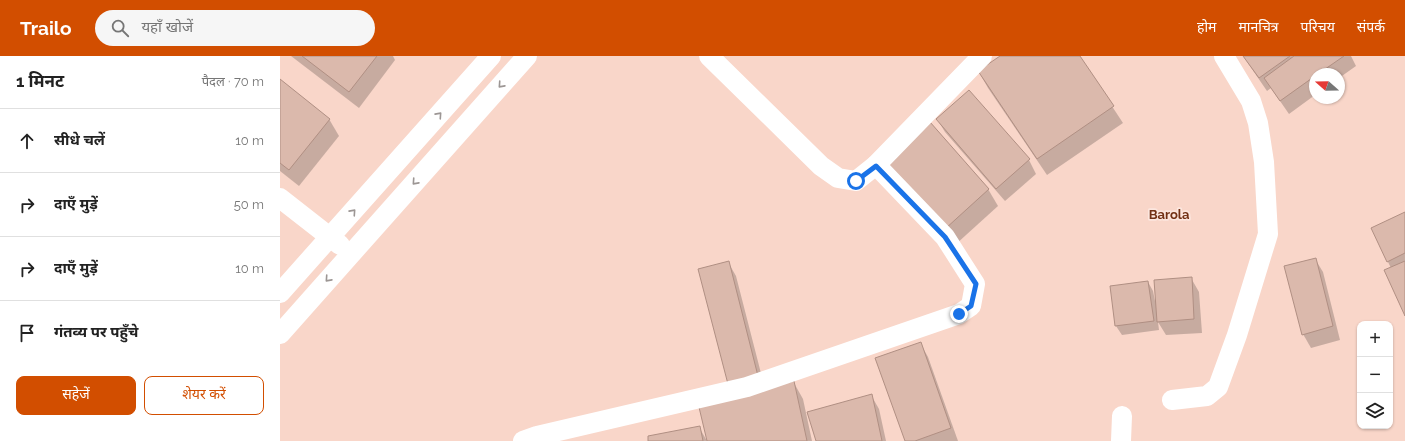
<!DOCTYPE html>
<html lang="hi">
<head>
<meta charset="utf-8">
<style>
  body { margin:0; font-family:Raleway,"Noto Sans Devanagari",sans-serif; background:#f6f6f6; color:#222 }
  .controls { position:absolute; right:12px; bottom:12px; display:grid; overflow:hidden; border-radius:8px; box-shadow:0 1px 3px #0004 }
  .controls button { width:36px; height:36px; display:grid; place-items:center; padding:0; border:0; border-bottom:1px solid #e0e0e0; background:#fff; color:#222; font:20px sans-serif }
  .compass { position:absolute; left:1029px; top:12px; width:36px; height:36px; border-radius:50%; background:#fff; box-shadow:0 1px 3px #0004; rotate:290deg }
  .stop { position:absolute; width:12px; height:12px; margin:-9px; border:3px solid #1a73e8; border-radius:50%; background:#fff }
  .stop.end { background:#1a73e8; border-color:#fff; box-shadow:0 1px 4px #0008 }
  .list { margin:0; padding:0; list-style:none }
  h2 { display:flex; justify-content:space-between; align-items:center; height:52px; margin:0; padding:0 16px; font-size:17px }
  h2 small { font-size:13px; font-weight:400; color:#767676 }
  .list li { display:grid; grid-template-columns:26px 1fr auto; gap:12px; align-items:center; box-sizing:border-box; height:64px; padding:0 16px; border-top:1px solid #e0e0e0 }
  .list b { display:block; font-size:15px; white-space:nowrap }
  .list em { font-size:13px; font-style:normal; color:#767676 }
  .actions { display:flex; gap:8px; padding:12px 16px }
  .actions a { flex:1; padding:9px 0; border:1px solid #d24e00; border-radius:8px; text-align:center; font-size:14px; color:#d24e00 }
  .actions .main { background:#d24e00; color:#fff }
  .icon { flex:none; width:22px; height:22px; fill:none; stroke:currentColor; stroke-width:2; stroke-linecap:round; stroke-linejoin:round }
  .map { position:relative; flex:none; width:1125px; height:385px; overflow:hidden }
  header { display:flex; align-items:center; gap:24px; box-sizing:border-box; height:56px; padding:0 20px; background:#d24e00; color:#fff }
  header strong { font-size:19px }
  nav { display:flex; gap:22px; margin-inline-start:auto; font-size:14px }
  .search { width:280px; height:36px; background:#f6f6f6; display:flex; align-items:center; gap:10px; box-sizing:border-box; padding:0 14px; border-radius:22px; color:#767676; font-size:15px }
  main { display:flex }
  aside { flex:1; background:#fff }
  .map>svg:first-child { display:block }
  .shadow { fill:#0003 }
  .building { fill:#dbb9ac; stroke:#b08f83 }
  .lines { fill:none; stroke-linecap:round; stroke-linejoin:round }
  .minor { stroke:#fff; stroke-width:20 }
  .oneway { stroke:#9c9694 }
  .route { stroke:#1a73e8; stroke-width:5 }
  .labels { text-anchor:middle; stroke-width:3.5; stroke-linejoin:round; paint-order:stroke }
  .quarter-label { font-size:13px; font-weight:bold; fill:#723115; stroke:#fce6de }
</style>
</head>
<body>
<header>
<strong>Trailo</strong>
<div class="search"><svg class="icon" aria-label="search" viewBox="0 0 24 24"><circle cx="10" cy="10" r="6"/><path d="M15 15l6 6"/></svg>यहाँ खोजें</div>
<nav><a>होम</a><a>मानचित्र</a><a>परिचय</a><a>संपर्क</a></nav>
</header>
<main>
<aside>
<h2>1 मिनट<small>पैदल · 70 m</small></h2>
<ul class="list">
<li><svg class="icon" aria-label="ahead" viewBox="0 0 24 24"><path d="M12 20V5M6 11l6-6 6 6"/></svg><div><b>सीधे चलें</b></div><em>10 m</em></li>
<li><svg class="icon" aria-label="right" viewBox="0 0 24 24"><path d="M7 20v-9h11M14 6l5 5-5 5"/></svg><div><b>दाएँ मुड़ें</b></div><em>50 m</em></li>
<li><svg class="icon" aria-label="right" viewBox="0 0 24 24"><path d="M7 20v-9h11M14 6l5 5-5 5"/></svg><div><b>दाएँ मुड़ें</b></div><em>10 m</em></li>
<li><svg class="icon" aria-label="arrive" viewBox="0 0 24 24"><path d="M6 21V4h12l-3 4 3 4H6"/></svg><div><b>गंतव्य पर पहुँचे</b></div></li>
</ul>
<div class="actions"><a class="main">सहेजें</a><a>शेयर करें</a></div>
</aside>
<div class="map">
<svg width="1125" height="385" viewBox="0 0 1125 385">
  <rect width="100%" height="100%" fill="#f9d6c9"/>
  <g class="shadow">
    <polygon points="11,0 113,0 115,4 79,52"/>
    <polygon points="722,0 799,0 843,67 767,119 708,32 699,16"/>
    <polygon points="963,0 1071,0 1076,10 1059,22 1059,18 1035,18 1035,39 1009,58 991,32 987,35"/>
    <polygon points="0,24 49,63 59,80 19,130 0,115"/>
    <polygon points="657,63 749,104 756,118 725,145 665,76"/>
    <polygon points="616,123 708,133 718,150 675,189"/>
    <polygon points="1125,157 1125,257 1111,212 1108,206"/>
    <polygon points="1035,203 1043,216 1060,284 1031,292 1023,278"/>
    <polygon points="448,206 456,220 485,333 514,327 523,343 532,385 369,385 419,371 427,385 454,340"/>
    <polygon points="911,222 919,236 922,277 886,279 878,266 879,274 842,279 836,270 868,226 873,235 875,245"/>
    <polygon points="640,287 648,301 678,385 626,385"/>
    <polygon points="591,339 599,353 606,385 537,385"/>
  </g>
  <g class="building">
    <polygon points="22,0 97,0 69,36"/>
    <polygon points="720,0 800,0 834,50 757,103 698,15"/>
    <polygon points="963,0 1010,0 979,22"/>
    <polygon points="1014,0 1064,0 1038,18 1035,18 1035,20 1000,45 984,22"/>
    <polygon points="0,23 50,63 9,114 0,107"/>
    <polygon points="689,34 750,103 716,133 656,63"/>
    <polygon points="650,66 709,133 665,173 605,106"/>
    <polygon points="1125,156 1125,197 1107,206 1091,172"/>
    <polygon points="1036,202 1053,270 1022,279 1004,210"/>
    <polygon points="449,205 479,324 449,332 418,213"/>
    <polygon points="1125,205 1125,260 1104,214"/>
    <polygon points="912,221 914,263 877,266 874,224"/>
    <polygon points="868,225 874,265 835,270 830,230"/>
    <polygon points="641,286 671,372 635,385 625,385 595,302"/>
    <polygon points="514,325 527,385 427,385 418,347"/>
    <polygon points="592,338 602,385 536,385 527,356"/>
    <polygon points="420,370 423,385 368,385 368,380"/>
  </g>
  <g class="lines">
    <g class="minor">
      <polyline points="429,0 541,110 558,122 576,125 596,109 702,0"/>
      <polyline points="0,142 60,189"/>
      <polyline points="0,237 211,0"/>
      <polyline points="0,278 247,0"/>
      <polyline points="892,344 927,340 938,331 957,279 988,178 984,106 978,67 971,45 944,0"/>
      <polyline points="243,385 257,380 467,331 679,258 691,250 695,228 665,181 596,109"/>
      <polyline points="841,385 842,360"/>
    </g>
  </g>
  <defs><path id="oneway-chevron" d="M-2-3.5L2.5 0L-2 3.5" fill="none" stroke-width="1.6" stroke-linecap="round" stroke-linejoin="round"/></defs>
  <g class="oneway">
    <use href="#oneway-chevron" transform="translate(221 29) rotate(132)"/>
    <use href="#oneway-chevron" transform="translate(159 59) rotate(-48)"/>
    <use href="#oneway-chevron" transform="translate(135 126) rotate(132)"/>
    <use href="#oneway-chevron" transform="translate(73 156) rotate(-48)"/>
    <use href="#oneway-chevron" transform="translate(48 223) rotate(132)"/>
  </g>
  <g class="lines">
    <polyline class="route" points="576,125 596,110 665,181 696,228 691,250 679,258"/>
  </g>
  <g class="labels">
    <g class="quarter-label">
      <text x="889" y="163">Barola</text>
    </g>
  </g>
</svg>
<div class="controls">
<button>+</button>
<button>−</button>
<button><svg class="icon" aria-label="layers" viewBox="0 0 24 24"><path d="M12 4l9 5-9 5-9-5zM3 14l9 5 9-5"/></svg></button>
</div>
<svg class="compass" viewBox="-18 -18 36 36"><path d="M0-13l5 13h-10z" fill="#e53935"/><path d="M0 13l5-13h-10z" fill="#767676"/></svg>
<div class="stop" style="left:576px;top:125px"></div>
<div class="stop end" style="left:679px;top:258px"></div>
</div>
</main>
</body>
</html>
